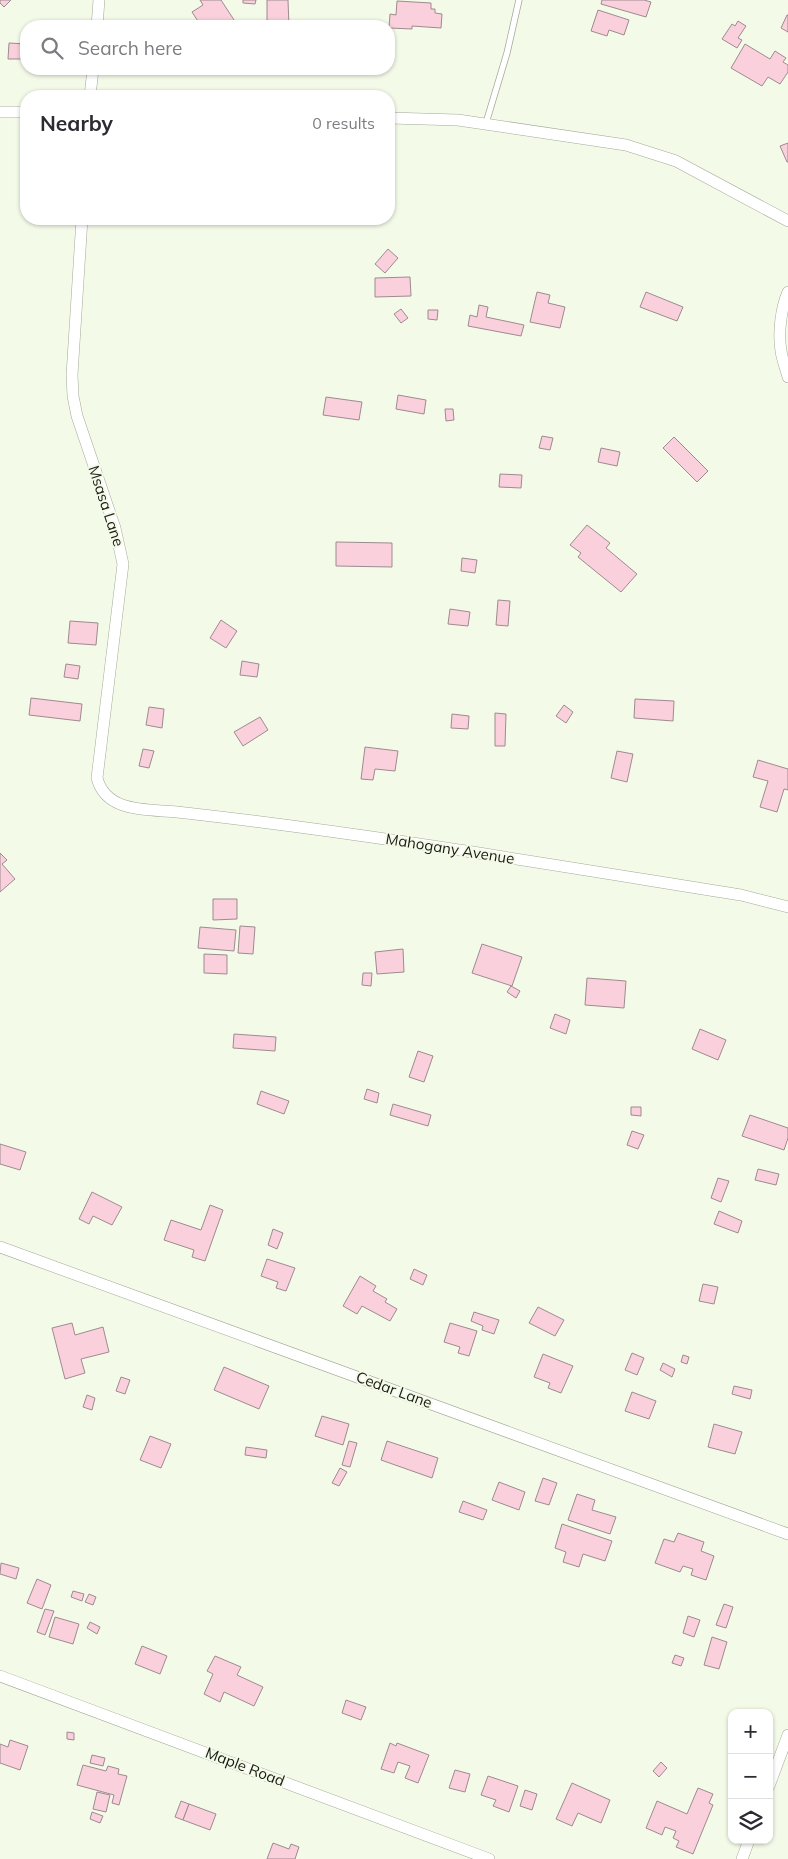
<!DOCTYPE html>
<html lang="en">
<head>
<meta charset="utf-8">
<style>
  body { margin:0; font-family:Mulish,sans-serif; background:#f2f2f3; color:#2b2b33 }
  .controls { position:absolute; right:15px; bottom:15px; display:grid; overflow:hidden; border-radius:10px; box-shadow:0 1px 4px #0004 }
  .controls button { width:45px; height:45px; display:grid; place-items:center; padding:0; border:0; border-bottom:1px solid #e1e1e2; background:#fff; color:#2b2b33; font:25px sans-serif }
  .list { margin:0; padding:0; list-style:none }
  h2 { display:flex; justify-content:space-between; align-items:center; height:65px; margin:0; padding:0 20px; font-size:21px }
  h2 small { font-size:16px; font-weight:400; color:#7c7c81 }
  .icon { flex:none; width:28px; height:28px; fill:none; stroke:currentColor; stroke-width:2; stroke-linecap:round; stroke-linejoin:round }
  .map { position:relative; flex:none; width:788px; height:1859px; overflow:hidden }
  .search { position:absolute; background:#fff; box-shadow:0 1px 4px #0004; left:20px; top:20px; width:375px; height:55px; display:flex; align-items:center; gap:12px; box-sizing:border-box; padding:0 18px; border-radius:20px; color:#7c7c81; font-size:19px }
  .panel { position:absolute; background:#fff; box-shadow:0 1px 4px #0004; left:20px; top:90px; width:375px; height:135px; border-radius:20px }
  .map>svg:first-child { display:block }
  .building { fill:#f9d0db; stroke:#9e8b90 }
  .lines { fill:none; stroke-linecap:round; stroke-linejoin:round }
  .service-casing { stroke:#a4aa99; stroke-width:7 }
  .minor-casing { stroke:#a4aa99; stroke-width:12 }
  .service { stroke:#fff; stroke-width:5.5 }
  .minor { stroke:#fff; stroke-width:11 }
  .labels { text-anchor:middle; stroke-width:4; stroke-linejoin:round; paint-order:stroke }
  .street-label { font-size:15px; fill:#191b14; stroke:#f4fae8 }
</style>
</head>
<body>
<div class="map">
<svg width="788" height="1859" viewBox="0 0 788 1859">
  <rect width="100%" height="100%" fill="#f4fae8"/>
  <g class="building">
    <polygon points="0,0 11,0 4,7 0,3"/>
    <polygon points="200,0 221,0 238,26 201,26 192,12 203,5"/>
    <polygon points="243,0 256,0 255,4 243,3"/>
    <polygon points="267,0 288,0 289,26 267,26"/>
    <polygon points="602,0 644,0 651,2 646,17 601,4"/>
    <polygon points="397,1 431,3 431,9 435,9 435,13 442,14 441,28 412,26 412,29 389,28 390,14 396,15"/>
    <polygon points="598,10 629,20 624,35 609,30 607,36 591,31"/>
    <polygon points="787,15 788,15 788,32 781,28"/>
    <polygon points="738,21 746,26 738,38 742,40 737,48 722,39 732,24 735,26"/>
    <polygon points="9,43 26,44 26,59 8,59"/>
    <polygon points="745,44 770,59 775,51 786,58 783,62 788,65 788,72 780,84 768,77 762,86 731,68"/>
    <polygon points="788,143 788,162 787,162 780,146"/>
    <polygon points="388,249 398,258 385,273 375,264"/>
    <polygon points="410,277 411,296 375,297 375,278"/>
    <polygon points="537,292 550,295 548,303 565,307 560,328 530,322"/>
    <polygon points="646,292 683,307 677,321 640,307"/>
    <polygon points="479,305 488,307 486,317 524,325 521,336 468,326 470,315 477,317"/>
    <polygon points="401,309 408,318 401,323 394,314"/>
    <polygon points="428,310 438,310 437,320 428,319"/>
    <polygon points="398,395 426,400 424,414 396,409"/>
    <polygon points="326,397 362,402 359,420 323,415"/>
    <polygon points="445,409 453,409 454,420 446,421"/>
    <polygon points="542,436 553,438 550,450 539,448"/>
    <polygon points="674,437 708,471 697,482 663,448"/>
    <polygon points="601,448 620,452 617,466 598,462"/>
    <polygon points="500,474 522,475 521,488 499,487"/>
    <polygon points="587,525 610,543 606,548 637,574 621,592 578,557 581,553 570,545"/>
    <polygon points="336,542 392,543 392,567 336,566"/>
    <polygon points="462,558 477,560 475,573 461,571"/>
    <polygon points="498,600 510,601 508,626 496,625"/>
    <polygon points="450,609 470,612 468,626 448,624"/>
    <polygon points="221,620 237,631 226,648 210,638"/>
    <polygon points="70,621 98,623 96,645 68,643"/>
    <polygon points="242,661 259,664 257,677 240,675"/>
    <polygon points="66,664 80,666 78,679 64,677"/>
    <polygon points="31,698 82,704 80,721 29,715"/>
    <polygon points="635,699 674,701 673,721 634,718"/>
    <polygon points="564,705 573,712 566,723 556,716"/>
    <polygon points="149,707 164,709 162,728 146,725"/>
    <polygon points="495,713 506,714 505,746 495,746"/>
    <polygon points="452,714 469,716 468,729 451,728"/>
    <polygon points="260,717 268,730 243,746 234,732"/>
    <polygon points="365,747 398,751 395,771 375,769 373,780 361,779"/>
    <polygon points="143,749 154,751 149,768 139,766"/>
    <polygon points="617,751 633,754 627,782 611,778"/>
    <polygon points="758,760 788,769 788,790 784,789 777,812 760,807 768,781 753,777"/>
    <polygon points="0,853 7,860 2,864 15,879 0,892"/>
    <polygon points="213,899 237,899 237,919 213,920"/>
    <polygon points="240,926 255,927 253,954 238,953"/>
    <polygon points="200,927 236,930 234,951 198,948"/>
    <polygon points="482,944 522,957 512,986 472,973"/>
    <polygon points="403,949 404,972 377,974 375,952"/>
    <polygon points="204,954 227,955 227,974 204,973"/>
    <polygon points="363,973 372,973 371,986 362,985"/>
    <polygon points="587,978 626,981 624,1008 585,1005"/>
    <polygon points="511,986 520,991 516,998 507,992"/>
    <polygon points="555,1014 570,1020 566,1034 550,1028"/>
    <polygon points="700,1029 726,1040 718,1060 692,1049"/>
    <polygon points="234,1034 276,1037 275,1051 233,1048"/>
    <polygon points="418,1051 433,1056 424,1082 409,1077"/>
    <polygon points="367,1089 379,1093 377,1103 364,1099"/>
    <polygon points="261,1091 289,1101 284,1114 257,1104"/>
    <polygon points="393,1104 431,1115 428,1126 390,1115"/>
    <polygon points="631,1107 641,1107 641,1116 631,1115"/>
    <polygon points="750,1115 788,1128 788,1138 784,1150 742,1136"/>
    <polygon points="632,1131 644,1135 638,1149 627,1145"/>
    <polygon points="0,1144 26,1152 20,1170 0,1164"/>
    <polygon points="758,1169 779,1174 776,1185 755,1180"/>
    <polygon points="718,1178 729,1181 721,1202 711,1198"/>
    <polygon points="92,1192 122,1207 112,1225 93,1216 89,1224 79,1219"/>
    <polygon points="210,1205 223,1210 205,1261 192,1257 194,1250 164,1240 171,1220 201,1230"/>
    <polygon points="719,1211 742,1221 738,1233 714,1224"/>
    <polygon points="273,1229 283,1233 277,1249 268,1245"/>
    <polygon points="267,1259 295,1268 286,1291 276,1288 278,1282 261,1276"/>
    <polygon points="414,1269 427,1275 423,1285 410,1279"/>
    <polygon points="360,1276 376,1286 373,1291 387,1299 385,1302 397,1309 390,1321 362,1306 357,1314 343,1306"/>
    <polygon points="703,1284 718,1287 714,1304 699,1301"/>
    <polygon points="538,1307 564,1320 555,1336 529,1323"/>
    <polygon points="474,1312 499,1320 494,1334 482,1330 483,1326 471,1321"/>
    <polygon points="72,1323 75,1335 103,1327 109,1352 81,1359 85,1373 65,1379 52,1328"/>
    <polygon points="450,1323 477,1331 469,1356 458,1353 460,1347 444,1342"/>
    <polygon points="632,1353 644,1358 637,1375 625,1370"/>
    <polygon points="543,1354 573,1366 561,1393 548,1388 550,1383 534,1377"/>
    <polygon points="683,1355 689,1357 687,1364 681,1362"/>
    <polygon points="663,1363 675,1369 672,1377 660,1370"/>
    <polygon points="224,1367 269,1386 259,1409 214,1390"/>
    <polygon points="121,1377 130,1380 125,1394 116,1391"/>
    <polygon points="734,1386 752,1390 750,1399 732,1394"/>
    <polygon points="632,1392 656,1401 649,1419 625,1411"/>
    <polygon points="87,1395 95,1398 92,1410 83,1407"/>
    <polygon points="322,1416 349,1424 343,1445 315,1436"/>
    <polygon points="714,1424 742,1432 735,1454 708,1447"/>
    <polygon points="150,1436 171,1444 161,1468 140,1460"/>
    <polygon points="349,1441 357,1443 350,1467 342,1465"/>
    <polygon points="387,1441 438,1458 432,1478 381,1460"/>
    <polygon points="246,1447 267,1450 266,1458 245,1455"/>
    <polygon points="340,1468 347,1472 339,1486 332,1483"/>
    <polygon points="543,1478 557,1483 549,1505 535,1501"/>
    <polygon points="499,1482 525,1492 519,1510 492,1500"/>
    <polygon points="577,1494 595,1500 592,1510 616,1517 610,1534 568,1520"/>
    <polygon points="463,1501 487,1510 483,1520 459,1512"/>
    <polygon points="562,1524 612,1541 605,1561 583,1554 579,1567 563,1562 566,1552 555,1548"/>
    <polygon points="678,1533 704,1542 701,1551 714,1556 706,1580 691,1575 693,1569 683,1566 680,1572 655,1563 664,1539 674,1542"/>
    <polygon points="1,1563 19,1568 16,1579 0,1574"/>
    <polygon points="37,1579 51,1585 42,1609 27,1603"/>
    <polygon points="73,1591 84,1594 82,1601 71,1597"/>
    <polygon points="89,1594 96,1597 93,1605 85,1602"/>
    <polygon points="724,1604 733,1607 726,1628 716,1625"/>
    <polygon points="45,1609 54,1611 45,1635 37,1632"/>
    <polygon points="688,1616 700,1620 694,1637 683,1633"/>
    <polygon points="55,1617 79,1624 73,1644 49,1637"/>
    <polygon points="90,1622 100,1627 97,1634 87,1628"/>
    <polygon points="712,1637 727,1642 719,1669 704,1665"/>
    <polygon points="142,1646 167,1656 160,1674 135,1664"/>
    <polygon points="675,1655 684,1658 681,1666 672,1663"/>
    <polygon points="215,1656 241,1667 237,1675 263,1687 254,1706 224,1692 220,1702 204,1694 213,1674 207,1671"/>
    <polygon points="346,1700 366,1707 361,1720 342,1713"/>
    <polygon points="67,1732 74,1733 74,1740 67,1739"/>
    <polygon points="10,1740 28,1746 20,1770 0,1763 0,1744 8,1747"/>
    <polygon points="390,1743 396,1746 397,1743 429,1755 418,1783 405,1778 410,1766 398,1762 394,1773 381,1769"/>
    <polygon points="92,1755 105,1758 103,1766 90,1763"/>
    <polygon points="661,1762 667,1768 659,1777 653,1771"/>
    <polygon points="83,1765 106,1771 108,1766 119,1769 118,1774 127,1776 119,1805 112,1803 114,1795 77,1785"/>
    <polygon points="455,1770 470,1774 465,1792 449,1788"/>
    <polygon points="488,1776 518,1786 509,1812 493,1806 496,1800 481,1795"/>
    <polygon points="572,1783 610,1800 601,1823 578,1813 572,1826 556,1819"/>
    <polygon points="698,1788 713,1794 709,1803 713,1805 693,1854 676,1847 679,1841 673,1838 676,1831 665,1827 662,1835 646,1828 657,1801 687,1814"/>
    <polygon points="525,1790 537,1794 532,1810 520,1806"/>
    <polygon points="97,1792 110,1795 106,1812 93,1809"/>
    <polygon points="181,1801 189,1804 183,1820 175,1817"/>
    <polygon points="189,1804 216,1814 210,1830 183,1820"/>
    <polygon points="92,1812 103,1816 100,1823 90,1819"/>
    <polygon points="273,1843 289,1849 291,1844 299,1847 295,1859 267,1859"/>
  </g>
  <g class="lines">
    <defs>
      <polyline id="service" points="486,123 507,53 519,0"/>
      <g id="minor">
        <polyline points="97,26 99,0"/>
        <polyline points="90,96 93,69"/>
        <polyline points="0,112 26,112"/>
        <polyline points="389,118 458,120 626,145 676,161 788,221"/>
        <path d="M82 219 72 375 73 396 77 416 115 528 123 564 97 778C106 813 147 809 177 812 366 833 553 865 741 895L788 907"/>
        <path d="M788 292C781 308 778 333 781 351 782 359 786 369 788 377"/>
        <polyline points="0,1247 788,1534"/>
        <polyline points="0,1676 489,1859"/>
        <polyline points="769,1786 788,1735"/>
        <polyline points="742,1859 749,1840"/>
      </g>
    </defs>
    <use href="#service" class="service-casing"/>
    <use href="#minor" class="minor-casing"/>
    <use href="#service" class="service"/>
    <use href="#minor" class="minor"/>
  </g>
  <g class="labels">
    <g class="street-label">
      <text transform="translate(106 506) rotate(72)" y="5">Msasa Lane</text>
      <text transform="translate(450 849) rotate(9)" y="5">Mahogany Avenue</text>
      <text transform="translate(394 1390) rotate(20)" y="5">Cedar Lane</text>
      <text transform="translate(245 1767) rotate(21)" y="5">Maple Road</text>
    </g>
  </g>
</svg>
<div class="controls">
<button>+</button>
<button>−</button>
<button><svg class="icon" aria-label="layers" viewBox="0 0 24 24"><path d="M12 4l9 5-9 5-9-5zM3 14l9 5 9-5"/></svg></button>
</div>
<div class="search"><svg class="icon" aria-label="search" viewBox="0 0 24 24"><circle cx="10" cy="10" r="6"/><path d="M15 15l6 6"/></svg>Search here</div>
<section class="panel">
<h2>Nearby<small>0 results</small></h2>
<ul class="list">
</ul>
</section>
</div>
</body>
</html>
